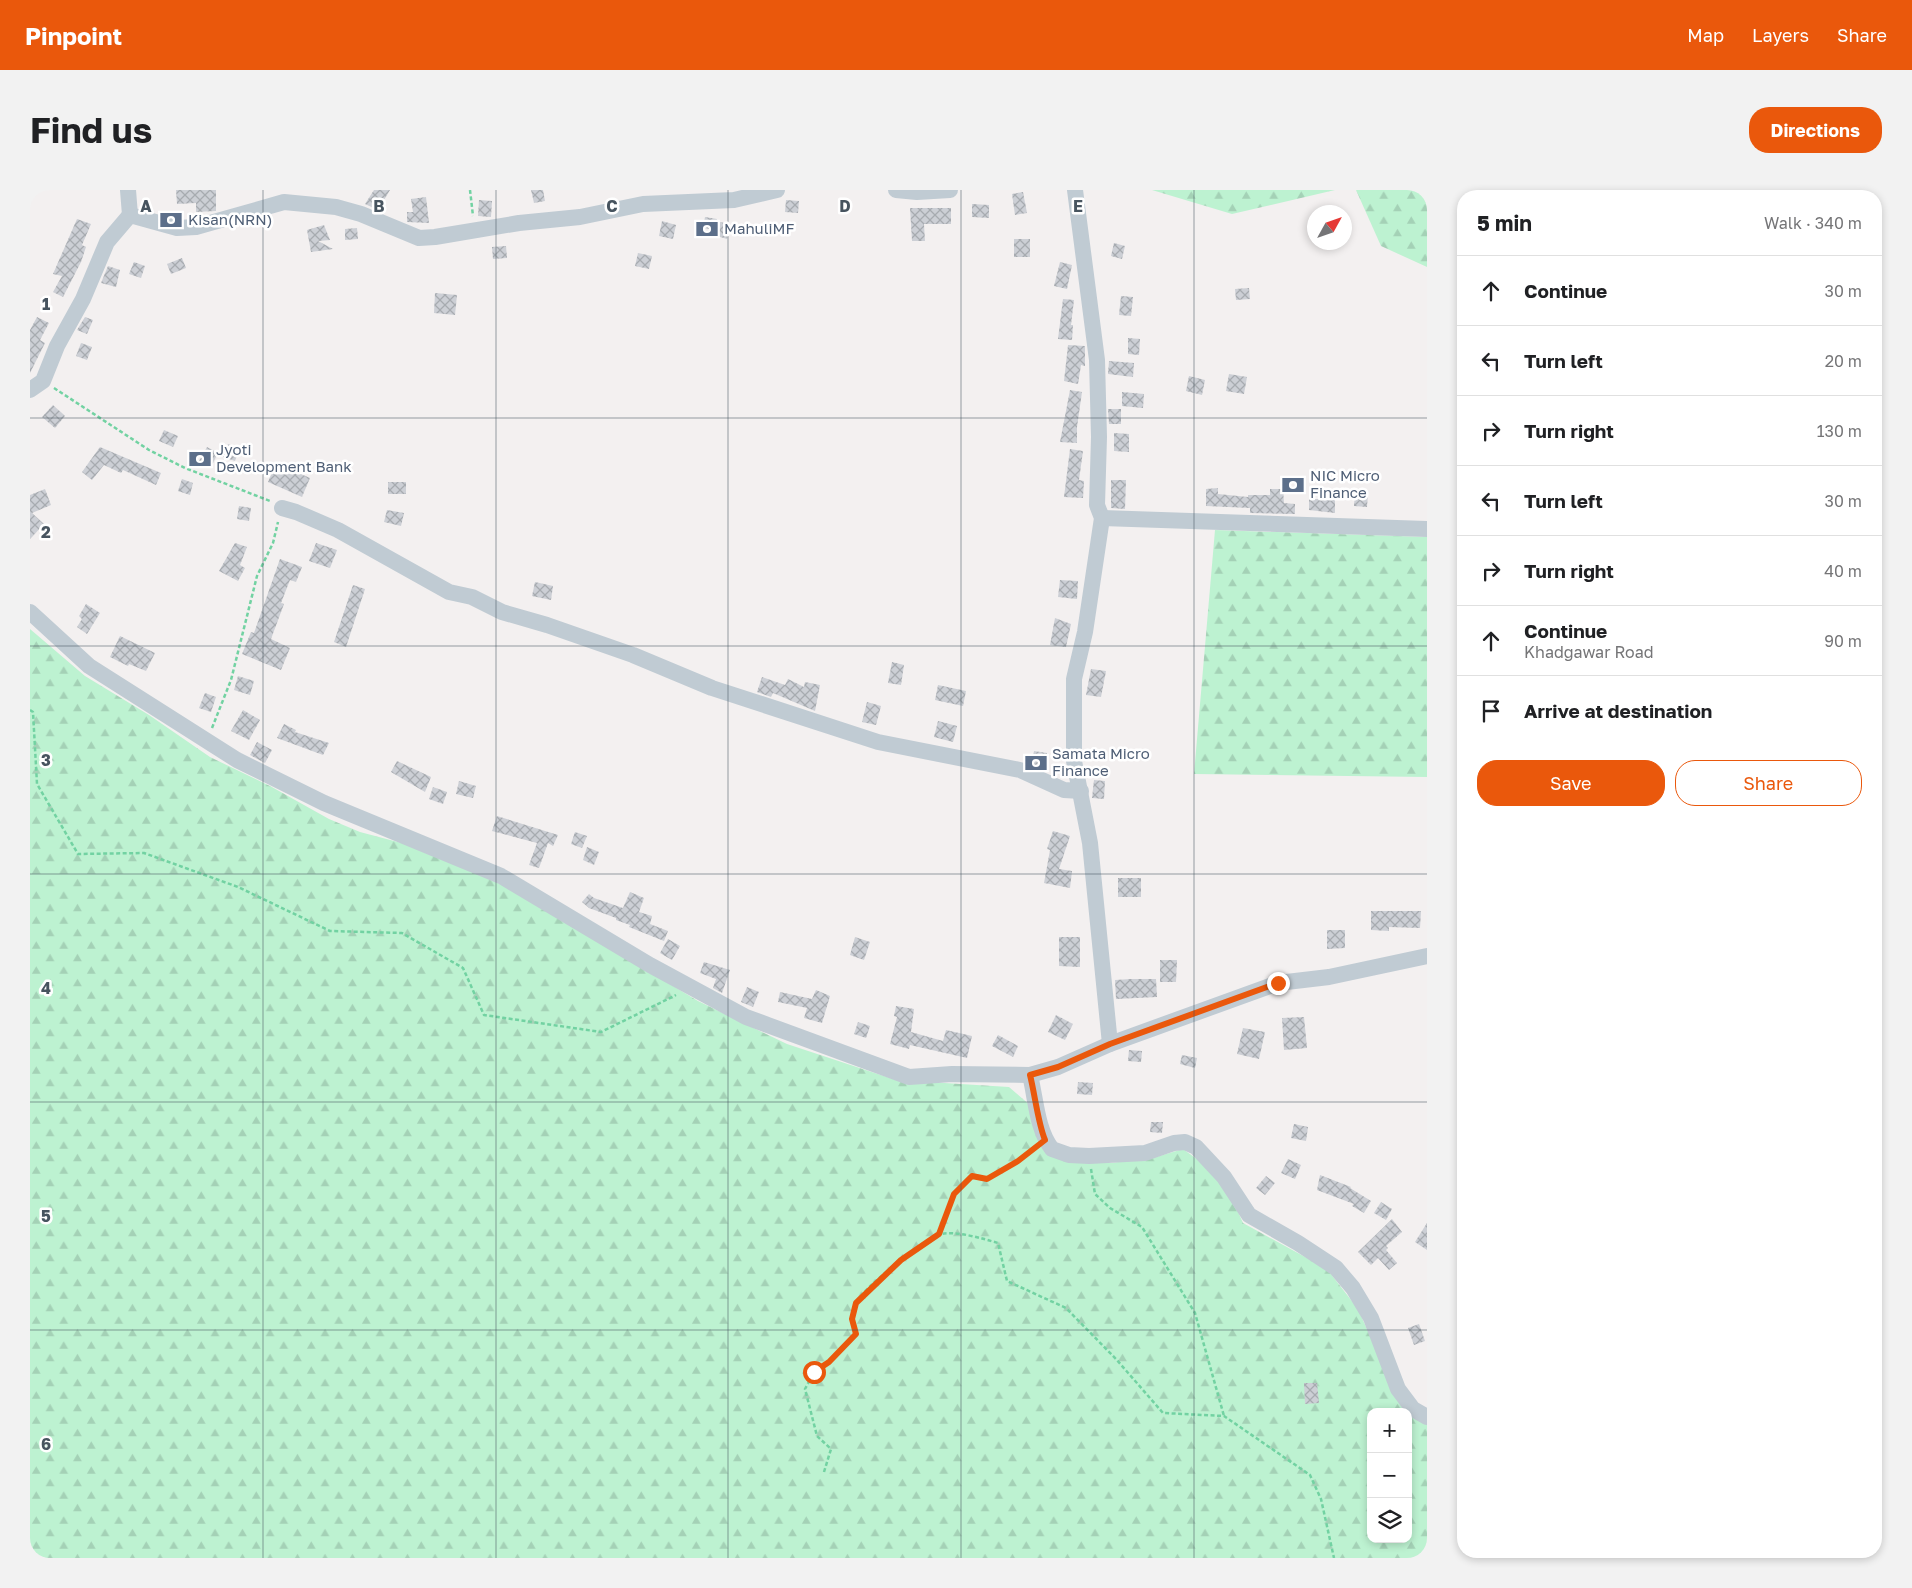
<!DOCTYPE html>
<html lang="en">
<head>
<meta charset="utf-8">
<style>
  body { margin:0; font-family:"Golos Text",sans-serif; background:#f2f2f2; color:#202124 }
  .controls { position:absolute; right:15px; bottom:15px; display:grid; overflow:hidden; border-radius:10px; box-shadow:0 2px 8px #0003 }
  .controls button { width:45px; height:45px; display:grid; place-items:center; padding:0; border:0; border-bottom:1px solid #e0e0e0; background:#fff; color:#202124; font:25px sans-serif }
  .compass { position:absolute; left:1277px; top:15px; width:45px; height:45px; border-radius:50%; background:#fff; box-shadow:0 2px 8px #0003; rotate:50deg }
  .stop { position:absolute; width:15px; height:15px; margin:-11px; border:4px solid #ea580c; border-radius:50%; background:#fff }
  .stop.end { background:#ea580c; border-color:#fff; box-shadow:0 1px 5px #0008 }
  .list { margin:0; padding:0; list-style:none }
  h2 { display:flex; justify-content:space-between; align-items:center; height:65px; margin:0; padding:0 20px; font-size:21px }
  h2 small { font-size:16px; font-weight:400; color:#757577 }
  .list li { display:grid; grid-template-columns:32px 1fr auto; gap:15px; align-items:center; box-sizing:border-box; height:70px; padding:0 20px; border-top:1px solid #e0e0e0 }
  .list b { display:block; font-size:19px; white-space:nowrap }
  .list p { margin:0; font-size:16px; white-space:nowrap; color:#757577 }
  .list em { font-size:16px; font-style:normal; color:#757577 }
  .actions { display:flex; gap:10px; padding:15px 20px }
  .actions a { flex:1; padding:11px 0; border:1px solid #ea580c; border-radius:20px; text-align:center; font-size:18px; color:#ea580c }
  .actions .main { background:#ea580c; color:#fff }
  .icon { flex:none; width:28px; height:28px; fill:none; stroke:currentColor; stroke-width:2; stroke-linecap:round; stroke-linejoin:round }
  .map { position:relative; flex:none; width:1397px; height:1368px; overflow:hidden; border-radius:20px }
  header { display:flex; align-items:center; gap:30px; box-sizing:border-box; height:70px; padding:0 25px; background:#ea580c; color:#fff }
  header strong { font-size:24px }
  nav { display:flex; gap:28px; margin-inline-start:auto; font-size:18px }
  .intro { display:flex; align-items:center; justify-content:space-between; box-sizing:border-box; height:120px; padding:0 30px }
  h1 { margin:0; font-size:35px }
  .button { padding:12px 22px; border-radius:20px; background:#ea580c; color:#fff; font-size:18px; font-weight:700 }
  main { display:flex; gap:30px; padding:0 30px }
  aside { flex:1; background:#fff; border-radius:20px; box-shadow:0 2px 8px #0003 }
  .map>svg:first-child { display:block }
  .forest { fill:url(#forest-firs) }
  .building { fill:url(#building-cross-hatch) }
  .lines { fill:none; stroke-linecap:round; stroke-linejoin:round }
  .path { stroke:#72d2a2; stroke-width:2.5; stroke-dasharray:4 2.5; stroke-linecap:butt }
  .minor { stroke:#c0cbd3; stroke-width:16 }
  .route { stroke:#ea580c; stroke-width:6 }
  .grid { fill:none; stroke:#47545f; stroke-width:1; stroke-opacity:0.55 }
  .labels { text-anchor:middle; stroke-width:5; stroke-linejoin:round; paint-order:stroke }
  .service-label { font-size:15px; fill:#4e5e75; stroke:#fff; text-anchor:start }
  .grid-label { font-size:16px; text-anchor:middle; font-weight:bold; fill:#47545f; stroke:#fff; stroke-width:5; stroke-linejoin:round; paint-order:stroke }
</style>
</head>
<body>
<header>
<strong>Pinpoint</strong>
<nav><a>Map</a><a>Layers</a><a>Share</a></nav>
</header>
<div class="intro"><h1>Find us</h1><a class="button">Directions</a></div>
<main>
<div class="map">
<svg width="1397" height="1368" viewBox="0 0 1397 1368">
  <defs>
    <pattern id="forest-firs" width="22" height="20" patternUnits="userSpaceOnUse" patternTransform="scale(1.25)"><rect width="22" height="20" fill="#bdf2d1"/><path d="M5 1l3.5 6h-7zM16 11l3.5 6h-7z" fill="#a4d1b6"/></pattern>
    <pattern id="building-cross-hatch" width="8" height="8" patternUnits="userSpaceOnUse" patternTransform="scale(1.25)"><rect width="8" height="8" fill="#cccfd5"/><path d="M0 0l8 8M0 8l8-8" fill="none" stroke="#a7abb0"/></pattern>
  </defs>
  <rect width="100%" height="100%" fill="#f3f0f0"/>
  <g class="forest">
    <polygon points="1122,0 1305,0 1202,24"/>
    <polygon points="1326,0 1397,0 1397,77 1351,56"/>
    <polygon points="1185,340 1397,347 1397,587 1164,584"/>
    <polygon points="0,439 55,486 119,525 180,567 240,596 299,629 330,642 383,656 484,700 668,811 757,854 866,890 979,897 1001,916 1036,968 1081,973 1126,967 1153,959 1175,975 1201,1006 1213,1033 1297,1079 1328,1119 1374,1222 1341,1222 1341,1349 1378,1349 1378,1224 1397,1230 1397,1368 0,1368"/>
  </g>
  <g class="building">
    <polygon points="146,0 186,0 186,21 166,22 166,13 147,14"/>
    <polygon points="344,0 360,0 348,20 335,14"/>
    <polygon points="501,0 513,0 515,11 504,13"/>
    <polygon points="993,2 997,23 985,25 982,4"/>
    <polygon points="396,7 399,33 377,32 377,22 383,22 381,9"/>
    <polygon points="449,10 462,11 461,27 448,26"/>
    <polygon points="756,10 769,11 768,23 755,22"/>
    <polygon points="942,14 959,15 959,28 942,27"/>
    <polygon points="880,18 921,18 921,34 894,34 895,51 882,51"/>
    <polygon points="675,27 687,29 685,40 673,38"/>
    <polygon points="47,29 61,34 52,55 56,57 51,72 33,107 23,102 32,86 23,84"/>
    <polygon points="632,31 646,35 643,49 629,46"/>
    <polygon points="690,32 700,34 697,49 687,46"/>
    <polygon points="294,35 300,50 288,51 303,59 281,62 277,40"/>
    <polygon points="327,38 328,49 315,50 315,39"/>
    <rect x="984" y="49" width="16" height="18"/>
    <polygon points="1084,53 1095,56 1092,69 1081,66"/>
    <polygon points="476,56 477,68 463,69 462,57"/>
    <polygon points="608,63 622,66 619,79 605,76"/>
    <polygon points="152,68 156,78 141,84 137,74"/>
    <polygon points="104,72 115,76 111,88 99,84"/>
    <polygon points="1030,72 1042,75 1037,99 1024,96"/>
    <polygon points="78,76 90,80 86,97 71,93"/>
    <polygon points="1219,98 1220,109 1206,110 1205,99"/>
    <polygon points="405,103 427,105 425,125 404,123"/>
    <polygon points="1091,106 1103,107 1101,126 1089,125"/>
    <polygon points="1033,109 1044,110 1041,135 1043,135 1042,150 1028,149"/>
    <polygon points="7,127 19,133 10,150 15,153 0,183 0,140"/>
    <polygon points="55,127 63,130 57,144 47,140"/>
    <polygon points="1098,148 1110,149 1109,165 1098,164"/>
    <polygon points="51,153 62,157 57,170 46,166"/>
    <polygon points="1038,155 1055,156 1055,176 1051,175 1048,194 1034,191"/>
    <polygon points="1079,171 1104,173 1103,187 1078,184"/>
    <polygon points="1199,184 1217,187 1214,204 1196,201"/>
    <polygon points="1159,186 1175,190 1172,205 1156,201"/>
    <polygon points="1040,200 1052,202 1047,237 1047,253 1030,252"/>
    <polygon points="1092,202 1114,204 1113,218 1092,216"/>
    <polygon points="23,215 35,226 25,238 12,227"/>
    <polygon points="1078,219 1091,219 1091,234 1079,234"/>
    <polygon points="134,240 148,246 143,257 129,251"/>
    <polygon points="1084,243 1099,244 1099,262 1084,261"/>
    <polygon points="198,254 210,258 205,271 193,267"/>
    <polygon points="70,257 131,283 126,295 93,280 91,283 74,275 62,290 52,282"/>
    <polygon points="177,257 188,263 181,277 169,271"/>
    <polygon points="1040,259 1053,261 1049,290 1054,291 1053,308 1034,307"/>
    <polygon points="246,273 280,288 272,307 238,292"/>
    <polygon points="152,289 163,293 160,305 148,301"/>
    <polygon points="1081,290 1096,290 1095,319 1081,318"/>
    <rect x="358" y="292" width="18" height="12"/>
    <polygon points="1188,298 1188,304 1218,307 1218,305 1240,305 1240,299 1253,299 1254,313 1265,314 1265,324 1220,323 1220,318 1176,316 1176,299"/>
    <polygon points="15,299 21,315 2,323 14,334 0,349 0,305"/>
    <polygon points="1325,302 1338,303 1337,317 1324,316"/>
    <polygon points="1279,309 1305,309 1305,323 1279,320"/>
    <polygon points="209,316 221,318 219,331 207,329"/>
    <polygon points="357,320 374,323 371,336 354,332"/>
    <polygon points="205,353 217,357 210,375 215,378 208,391 189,381"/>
    <polygon points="286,353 307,360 300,378 279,371"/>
    <polygon points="250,369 272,377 266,392 260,390 251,413 254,414 241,449 260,458 251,480 212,464 221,442 224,443"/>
    <polygon points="1030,390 1048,391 1047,409 1028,407"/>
    <polygon points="505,392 523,396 521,410 502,406"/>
    <polygon points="323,395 335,399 316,457 304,452"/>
    <polygon points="56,414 70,423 57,444 47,437 52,429 49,426"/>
    <polygon points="1025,428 1041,434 1036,457 1020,455"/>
    <polygon points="90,446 125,463 116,481 99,474 98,476 80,467"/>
    <polygon points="862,472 874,475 871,495 858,493"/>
    <polygon points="1061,479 1076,481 1071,507 1056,505"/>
    <polygon points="208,486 224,491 220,505 204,500"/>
    <polygon points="732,487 755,495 758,489 774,497 775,492 790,495 785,521 743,503 741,507 727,502"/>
    <polygon points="908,495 936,501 933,516 905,510"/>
    <polygon points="175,503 186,507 181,522 169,518"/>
    <polygon points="837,512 851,516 846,535 832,532"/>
    <polygon points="213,520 230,530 219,550 201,541"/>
    <polygon points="908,531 927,536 923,552 904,547"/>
    <polygon points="254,534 266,540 265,542 299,553 293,565 247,548"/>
    <polygon points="227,552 242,560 235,573 220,565"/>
    <polygon points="1004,561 1017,563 1015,580 1002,574"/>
    <polygon points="367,571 401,587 395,602 361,582"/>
    <polygon points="1064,590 1075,591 1074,609 1062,608"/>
    <polygon points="429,591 446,596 443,608 426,604"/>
    <polygon points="403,597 417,602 413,614 399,609"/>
    <polygon points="467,626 528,645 523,656 518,653 509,678 499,675 507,653 462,641"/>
    <polygon points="1023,641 1040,646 1029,679 1042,681 1040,698 1014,693 1020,660 1017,659"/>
    <polygon points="545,642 557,646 552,658 541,654"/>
    <polygon points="557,657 569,662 564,675 553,670"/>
    <rect x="1088" y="688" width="23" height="19"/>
    <polygon points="600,702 614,708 609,722 622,726 620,734 638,741 634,751 599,737 600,735 586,730 586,728 559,718 552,712 559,704 564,708 593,718"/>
    <polygon points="1341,721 1391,721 1390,738 1359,737 1359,741 1341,740"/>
    <polygon points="1297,740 1315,740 1315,758 1297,759"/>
    <polygon points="825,747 840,752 834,770 820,765"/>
    <polygon points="1029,747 1050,747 1050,777 1029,776"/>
    <polygon points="638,749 650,756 642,770 630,763"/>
    <polygon points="1130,770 1147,770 1146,792 1130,792"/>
    <polygon points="674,772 700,780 692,803 683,798 686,789 670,783"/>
    <polygon points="1101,789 1126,789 1127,807 1086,809 1085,790"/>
    <polygon points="717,797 729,802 723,817 711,812"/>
    <polygon points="786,800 800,806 792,833 774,828 777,818 748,812 750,802 782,809"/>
    <polygon points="866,816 884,819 881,842 913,851 916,840 942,846 937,868 880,855 879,859 860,854 867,827 864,826"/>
    <polygon points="1026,825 1043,834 1035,850 1018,842"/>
    <polygon points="1274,827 1277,858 1254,860 1252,828"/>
    <polygon points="828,832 840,836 836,848 824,844"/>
    <polygon points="1213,838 1235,842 1229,869 1207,864"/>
    <polygon points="968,845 988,856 983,867 962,856"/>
    <polygon points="1099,860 1112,861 1111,872 1098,871"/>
    <polygon points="1152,865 1167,868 1165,878 1150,874"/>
    <polygon points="1048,892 1063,893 1062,905 1047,904"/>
    <polygon points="1121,932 1133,932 1132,943 1120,942"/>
    <polygon points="1264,934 1278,937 1276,951 1261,948"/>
    <polygon points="1258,969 1271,975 1265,989 1251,983"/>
    <polygon points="1290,985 1321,997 1320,998 1341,1011 1334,1023 1322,1016 1324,1014 1287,1000"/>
    <polygon points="1236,986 1245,993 1235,1005 1226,998"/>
    <polygon points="1351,1012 1362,1019 1356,1030 1344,1023"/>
    <polygon points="1362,1029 1372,1042 1356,1056 1358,1058 1356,1060 1367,1073 1359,1080 1348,1068 1341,1075 1328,1062"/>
    <polygon points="1397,1033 1397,1060 1385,1052"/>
    <polygon points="1389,1134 1395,1151 1384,1155 1378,1138"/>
    <polygon points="1274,1193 1287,1193 1289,1213 1275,1214"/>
  </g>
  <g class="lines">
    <g class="path">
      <polyline points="440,0 443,26"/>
      <polyline points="24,198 119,260 155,278 240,311"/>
      <polyline points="0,520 3,522 7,594 48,664 114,663 208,697 300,741 372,743 433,778 454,825 571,842 646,805"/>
      <polyline points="182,538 201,490 227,386 243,353 248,332"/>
      <polyline points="1061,979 1065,1004 1080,1018 1112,1037 1165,1123 1194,1226"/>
      <polyline points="909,1043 924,1004 942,986 957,989 988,971 1005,958"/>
      <path d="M794 1282 801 1259 787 1246 775 1199 784 1182 799 1172 826 1144C823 1133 821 1124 825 1114 832 1099 892 1051 908 1045 922 1039 954 1049 968 1053L977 1091 1036 1118 1086 1169 1133 1223 1194 1226 1280 1285 1291 1309 1304 1368"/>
    </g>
    <g class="minor">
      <polyline points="98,0 100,25"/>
      <polyline points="866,0 887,2 920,0"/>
      <polyline points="1045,0 1067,170 1069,247 1067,315 1072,328 1055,442 1044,489 1044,571 1060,653 1080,854"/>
      <polyline points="0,200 13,191 27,156 53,109 77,52 100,25 147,38 166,37 254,12 306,17 331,24 389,48 405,47 489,33 550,27 613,14 704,10 747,0"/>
      <polyline points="252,318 266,322 308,340 419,402 442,407 472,422 517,435 603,465 682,498 848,552 990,580 1034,600 1051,601"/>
      <polyline points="1072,328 1397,339"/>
      <polyline points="0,422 59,476 207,570 294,613 471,686 620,775 716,827 879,887 922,884 1000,885 1028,877 1080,854 1248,793 1299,787 1397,766"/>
      <path d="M1000 885C1006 910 1007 940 1022 959L1039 965 1059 966 1115 963 1144 953 1155 952 1166 957 1194 987 1219 1025 1268 1053 1306 1078 1323 1098 1341 1128 1368 1199 1383 1219 1397 1227"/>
    </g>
  </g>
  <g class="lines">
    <path class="route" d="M784 1182 799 1172 826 1144 822 1129 826 1113 871 1070 909 1044 924 1004 942 986 957 989 988 971 1015 950C1008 933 1005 905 1000 885L1028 877 1080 854 1248 793"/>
  </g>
  <path class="grid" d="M233 0V1368M466 0V1368M698 0V1368M931 0V1368M1164 0V1368M0 228H1397M0 456H1397M0 684H1397M0 912H1397M0 1140H1397"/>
  <defs>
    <symbol id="bank-bare" viewBox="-9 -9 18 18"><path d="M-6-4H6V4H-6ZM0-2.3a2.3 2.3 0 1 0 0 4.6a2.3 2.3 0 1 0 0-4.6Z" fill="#5c6f8a" stroke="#fff" stroke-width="2.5" paint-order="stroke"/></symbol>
  </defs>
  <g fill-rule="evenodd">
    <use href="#bank-bare" x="125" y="14" width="32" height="32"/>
    <use href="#bank-bare" x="661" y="23" width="32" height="32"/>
    <use href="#bank-bare" x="154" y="253" width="32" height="32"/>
    <use href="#bank-bare" x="1247" y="279" width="32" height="32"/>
    <use href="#bank-bare" x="990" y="557" width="32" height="32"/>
  </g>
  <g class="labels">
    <g class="service-label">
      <text x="158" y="35">Kisan(NRN)</text>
      <text x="694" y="44">MahuliMF</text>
      <text x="186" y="265">Jyoti<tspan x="186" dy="17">Development Bank</tspan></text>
      <text x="1280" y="291">NIC Micro<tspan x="1280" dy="17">Finance</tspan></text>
      <text x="1022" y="569">Samata Micro<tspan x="1022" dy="17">Finance</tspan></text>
    </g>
  </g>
  <g class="grid-label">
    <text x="116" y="22">A</text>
    <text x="349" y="22">B</text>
    <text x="582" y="22">C</text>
    <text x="815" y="22">D</text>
    <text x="1048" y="22">E</text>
    <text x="16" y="120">1</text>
    <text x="16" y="348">2</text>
    <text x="16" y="576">3</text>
    <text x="16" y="804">4</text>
    <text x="16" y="1032">5</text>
    <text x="16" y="1260">6</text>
  </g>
</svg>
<div class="controls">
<button>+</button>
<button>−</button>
<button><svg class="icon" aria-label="layers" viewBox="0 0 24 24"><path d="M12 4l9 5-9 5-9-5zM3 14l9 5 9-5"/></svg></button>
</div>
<svg class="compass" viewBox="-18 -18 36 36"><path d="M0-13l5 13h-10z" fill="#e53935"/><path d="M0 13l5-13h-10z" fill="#757577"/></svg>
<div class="stop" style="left:784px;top:1182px"></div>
<div class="stop end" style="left:1248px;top:793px"></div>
</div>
<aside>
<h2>5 min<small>Walk · 340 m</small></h2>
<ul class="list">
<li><svg class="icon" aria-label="ahead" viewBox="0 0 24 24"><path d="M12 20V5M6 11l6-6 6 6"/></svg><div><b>Continue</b></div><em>30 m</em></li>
<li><svg class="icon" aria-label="left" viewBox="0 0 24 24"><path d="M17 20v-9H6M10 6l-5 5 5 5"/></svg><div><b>Turn left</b></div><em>20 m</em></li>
<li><svg class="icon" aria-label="right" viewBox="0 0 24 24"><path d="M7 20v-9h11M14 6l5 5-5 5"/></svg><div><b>Turn right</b></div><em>130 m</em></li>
<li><svg class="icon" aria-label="left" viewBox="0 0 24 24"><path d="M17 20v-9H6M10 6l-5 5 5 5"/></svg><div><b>Turn left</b></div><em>30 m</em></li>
<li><svg class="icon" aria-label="right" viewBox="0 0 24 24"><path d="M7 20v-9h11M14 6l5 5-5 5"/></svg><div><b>Turn right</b></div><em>40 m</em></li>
<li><svg class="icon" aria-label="ahead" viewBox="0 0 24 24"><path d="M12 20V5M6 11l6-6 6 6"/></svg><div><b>Continue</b><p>Khadgawar Road</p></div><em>90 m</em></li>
<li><svg class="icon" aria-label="arrive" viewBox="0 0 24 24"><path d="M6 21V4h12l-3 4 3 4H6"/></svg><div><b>Arrive at destination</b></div></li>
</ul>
<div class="actions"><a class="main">Save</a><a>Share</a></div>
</aside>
</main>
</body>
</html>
